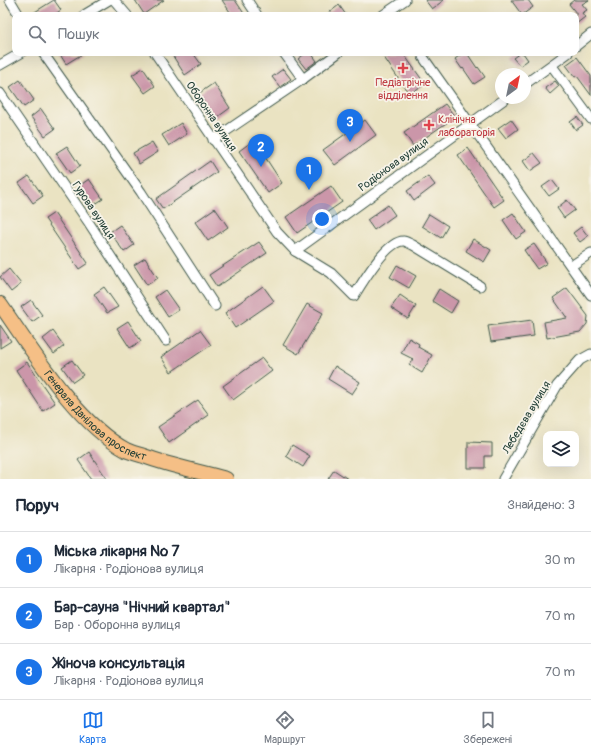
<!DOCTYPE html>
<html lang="uk">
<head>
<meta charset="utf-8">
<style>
  body { margin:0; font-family:Pangolin,sans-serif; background:#f6f6f7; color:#1f2937 }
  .controls { position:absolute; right:12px; bottom:12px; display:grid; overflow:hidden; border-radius:8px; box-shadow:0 4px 16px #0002 }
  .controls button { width:36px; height:36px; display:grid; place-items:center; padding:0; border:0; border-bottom:1px solid #e0e1e3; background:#fff; color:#1f2937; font:20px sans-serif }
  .compass { position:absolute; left:495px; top:68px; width:36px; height:36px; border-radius:50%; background:#fff; box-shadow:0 4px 16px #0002; rotate:33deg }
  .you { position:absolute; left:322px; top:219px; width:14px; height:14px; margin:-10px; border:3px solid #fff; border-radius:50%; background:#1a73e8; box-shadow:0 0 0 6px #1a73e833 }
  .badge { display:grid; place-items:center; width:26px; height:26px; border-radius:50%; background:#1a73e8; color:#fff; font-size:13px; font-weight:700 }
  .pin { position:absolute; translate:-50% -33px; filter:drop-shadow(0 1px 2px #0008) }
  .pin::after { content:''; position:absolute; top:21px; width:14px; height:12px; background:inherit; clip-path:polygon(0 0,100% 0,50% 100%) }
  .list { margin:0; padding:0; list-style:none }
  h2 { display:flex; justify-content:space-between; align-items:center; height:52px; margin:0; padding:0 16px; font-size:17px }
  h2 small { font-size:13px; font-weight:400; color:#747a83 }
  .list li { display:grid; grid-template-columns:26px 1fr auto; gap:12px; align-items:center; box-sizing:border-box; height:56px; padding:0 16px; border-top:1px solid #e0e1e3 }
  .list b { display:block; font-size:15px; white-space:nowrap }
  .list p { margin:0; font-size:13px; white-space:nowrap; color:#747a83 }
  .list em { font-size:13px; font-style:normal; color:#747a83 }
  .icon { flex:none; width:22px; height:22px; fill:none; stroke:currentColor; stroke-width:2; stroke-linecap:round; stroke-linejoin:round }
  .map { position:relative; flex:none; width:591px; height:479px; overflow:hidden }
  .search { position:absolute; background:#fff; box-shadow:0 4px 16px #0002; left:12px; right:12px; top:12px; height:44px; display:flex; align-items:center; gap:10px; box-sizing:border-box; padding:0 14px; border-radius:8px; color:#747a83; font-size:15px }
  .sheet { height:220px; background:#fff }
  nav { display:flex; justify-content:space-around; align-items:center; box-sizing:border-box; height:56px; border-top:1px solid #e0e1e3; background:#fff; font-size:11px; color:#747a83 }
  nav a { display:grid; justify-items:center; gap:2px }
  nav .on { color:#1a73e8 }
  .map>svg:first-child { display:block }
  .building { fill:#cb96a9 }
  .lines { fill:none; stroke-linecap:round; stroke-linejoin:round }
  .minor-casing { stroke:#3d5649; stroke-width:11 }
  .primary-casing { stroke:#3d5649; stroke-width:16 }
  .minor { stroke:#fff; stroke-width:9 }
  .primary { stroke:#f5bf86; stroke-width:14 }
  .health-dot { fill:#e0444e; stroke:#f7f3e8; stroke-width:1.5 }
  .labels { text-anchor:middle; stroke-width:3.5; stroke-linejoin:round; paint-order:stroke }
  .health-label { font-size:11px; fill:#be3a42; stroke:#f7f3e8 }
  .street-label { font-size:11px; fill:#1f3d34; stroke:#f7f3e8 }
</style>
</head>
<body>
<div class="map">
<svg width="591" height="479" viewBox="0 0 591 479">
  <rect width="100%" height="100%" fill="#f7f3e8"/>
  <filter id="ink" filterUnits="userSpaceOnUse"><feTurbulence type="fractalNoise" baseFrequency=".025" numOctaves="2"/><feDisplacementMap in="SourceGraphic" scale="8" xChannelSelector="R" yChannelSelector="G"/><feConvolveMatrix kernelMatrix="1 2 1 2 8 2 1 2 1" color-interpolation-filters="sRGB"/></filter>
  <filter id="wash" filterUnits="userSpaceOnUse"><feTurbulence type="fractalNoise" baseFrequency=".012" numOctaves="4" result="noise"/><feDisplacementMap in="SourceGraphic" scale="16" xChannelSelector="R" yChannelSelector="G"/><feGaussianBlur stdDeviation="0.9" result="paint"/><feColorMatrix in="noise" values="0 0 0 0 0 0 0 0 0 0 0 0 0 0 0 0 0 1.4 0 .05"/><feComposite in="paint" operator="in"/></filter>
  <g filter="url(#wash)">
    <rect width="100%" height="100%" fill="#eae3c2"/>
    <g id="blocks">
      <g class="building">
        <polygon points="54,0 61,10 54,15 30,15"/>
        <polygon points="135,0 164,0 144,14"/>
        <polygon points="222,0 235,0 245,15 232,15"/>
        <polygon points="425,0 444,0 432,9"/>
        <polygon points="511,0 528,0 533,7 522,15"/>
        <polygon points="574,0 589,0 582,4 587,10 582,13 585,17 576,24 576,13 569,4"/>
        <polygon points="339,5 346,15 326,15"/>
        <polygon points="59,53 84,53 66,64"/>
        <polygon points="171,53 193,53 201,64 185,75"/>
        <polygon points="306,53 311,53 317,61 306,69 298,59"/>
        <polygon points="381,53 403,53 425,84 409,94"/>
        <polygon points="463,53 467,53 477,68 478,67 485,77 474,84 463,68 462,69 455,59"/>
        <polygon points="520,53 523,53 528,60 520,66 513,58"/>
        <polygon points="577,57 591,76 591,95 577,76 575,77 566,65"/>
        <polygon points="143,68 155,86 145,93 132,75"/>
        <polygon points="283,69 291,79 280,87 272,77"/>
        <polygon points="20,80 34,100 24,107 10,87"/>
        <polygon points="555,81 559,86 550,94 545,88"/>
        <polygon points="214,83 230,108 215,119 198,94"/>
        <polygon points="445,104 455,117 413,146 404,133"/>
        <polygon points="41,109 55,129 45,136 31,117"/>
        <polygon points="577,117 583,125 576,130 570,122"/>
        <polygon points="511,119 518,129 506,138 498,128"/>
        <polygon points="365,120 376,135 335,165 323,150"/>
        <polygon points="181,123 187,134 169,146 162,135"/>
        <polygon points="254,140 282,183 268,193 239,151"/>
        <polygon points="152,142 158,152 139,164 133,153"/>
        <polygon points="67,146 80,166 70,173 56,153"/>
        <polygon points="468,148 504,200 494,207 458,155"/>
        <polygon points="534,153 542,163 530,171 523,161"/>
        <polygon points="210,161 217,172 163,209 156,199"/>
        <polygon points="29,176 43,196 33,203 19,183"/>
        <polygon points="428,176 435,185 414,201 407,191"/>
        <polygon points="89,179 103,199 92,206 79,186"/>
        <polygon points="552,180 559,189 549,196 542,187"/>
        <polygon points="331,186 342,202 297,233 286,217"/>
        <polygon points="567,200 575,210 564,218 557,208"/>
        <polygon points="388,205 395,215 374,230 367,220"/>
        <polygon points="215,208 228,227 208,241 195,222"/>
        <polygon points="54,213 88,263 79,269 45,219"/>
        <polygon points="513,213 526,232 516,239 503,220"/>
        <polygon points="429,214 448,226 441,238 422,226"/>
        <polygon points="120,225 134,245 124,252 110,232"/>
        <polygon points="581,227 588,236 580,242 573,233"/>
        <polygon points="473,239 491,250 484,262 466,251"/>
        <polygon points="259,242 267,253 217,287 209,275"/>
        <polygon points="534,244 547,263 537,269 524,250"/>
        <polygon points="145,258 158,278 147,285 134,265"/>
        <polygon points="397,265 416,276 409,288 390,277"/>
        <polygon points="9,269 21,284 11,292 0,277"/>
        <polygon points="263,286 274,301 235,328 225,313"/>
        <polygon points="104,287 118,307 107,313 94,294"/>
        <polygon points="567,288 588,316 587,324 580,332 547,338 544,322 567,318 553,298"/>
        <polygon points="439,289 458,301 451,313 432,301"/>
        <polygon points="165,290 179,310 168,317 155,297"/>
        <polygon points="400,295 416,306 408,319 391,308"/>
        <polygon points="31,300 42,315 32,322 21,307"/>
        <polygon points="307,304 323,313 298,354 283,345"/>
        <polygon points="532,320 534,336 491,342 488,326"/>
        <polygon points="128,321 141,341 130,348 117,328"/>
        <polygon points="0,325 11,341 0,348"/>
        <polygon points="200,330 211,345 171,372 161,357"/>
        <polygon points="53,331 64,346 54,354 43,339"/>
        <polygon points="409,338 419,344 418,347 432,355 422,373 409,365 413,359 401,353"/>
        <polygon points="262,358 272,371 233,400 223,386"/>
        <polygon points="72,360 83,375 73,382 62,367"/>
        <polygon points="27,362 55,403 43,411 16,370"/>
        <polygon points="335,366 360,382 352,394 328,379"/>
        <polygon points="198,400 209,415 169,443 158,427"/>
        <polygon points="468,442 492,443 492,456 485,456 485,468 468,468"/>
        <polygon points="292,445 310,456 303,467 286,456"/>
        <polygon points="89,452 107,479 91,479 78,460"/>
        <polygon points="334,470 348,479 328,479"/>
      </g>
    </g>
  </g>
  <g filter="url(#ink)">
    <use href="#blocks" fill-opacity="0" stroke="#3d5649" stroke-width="1"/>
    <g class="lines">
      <defs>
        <g id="minor">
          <polyline points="10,0 19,15"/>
          <polyline points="114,0 127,15"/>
          <polyline points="247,0 257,15"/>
          <polyline points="84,15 109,0"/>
          <polyline points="383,15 405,0"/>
          <polyline points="576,46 591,34"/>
          <polyline points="43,53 141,192 215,306"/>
          <path d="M155 53 277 232 295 251 331 273 354 296C362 283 387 240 404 241 406 241 410 244 413 245L480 286"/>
          <polyline points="284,53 303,79"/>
          <polyline points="423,57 591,295"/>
          <polyline points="0,65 21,53"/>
          <polyline points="552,66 591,119"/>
          <polyline points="525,84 568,53"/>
          <polyline points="0,93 89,223 166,341"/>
          <polyline points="213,140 303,79 338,53"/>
          <polyline points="295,251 506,98"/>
          <polyline points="571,266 591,253"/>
          <polyline points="503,479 557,386 580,360 591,354"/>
        </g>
        <g id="primary">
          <path id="s1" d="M0 304C33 351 75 422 126 450 132 453 138 454 144 456 170 466 198 471 226 479"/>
        </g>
      </defs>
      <use href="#minor" class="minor-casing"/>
      <use href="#primary" class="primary-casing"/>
      <use href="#minor" class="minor"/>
      <use href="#primary" class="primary"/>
    </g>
  </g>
  <g class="health-dot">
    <path d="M401 62h4v4h4v4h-4v4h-4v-4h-4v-4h4z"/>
    <path d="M427 119h4v4h4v4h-4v4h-4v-4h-4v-4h4z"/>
  </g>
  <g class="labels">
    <g class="health-label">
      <text x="403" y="86">Педіатрічне<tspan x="403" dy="13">відділення</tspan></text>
      <text x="438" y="123" text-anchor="start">Клінічна<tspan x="438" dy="13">лабораторія</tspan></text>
    </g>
    <g class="street-label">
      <text transform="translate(212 116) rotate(56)" y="4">Оборонна вулиця</text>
      <text transform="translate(393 164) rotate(-36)" y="4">Родіонова вулиця</text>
      <text transform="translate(94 210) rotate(56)" y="4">Гурова вулиця</text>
      <text dy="4" stroke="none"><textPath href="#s1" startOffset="149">Генерала Данілова проспект</textPath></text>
      <text transform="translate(526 417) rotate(-59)" y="4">Лебедєва вулиця</text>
    </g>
  </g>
</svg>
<div class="controls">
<button><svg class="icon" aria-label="layers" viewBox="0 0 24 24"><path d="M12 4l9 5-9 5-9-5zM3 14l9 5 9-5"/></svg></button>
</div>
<svg class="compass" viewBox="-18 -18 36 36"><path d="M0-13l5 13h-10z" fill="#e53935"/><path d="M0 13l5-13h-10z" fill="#747a83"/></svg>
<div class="you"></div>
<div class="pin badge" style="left:309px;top:190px">1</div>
<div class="pin badge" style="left:261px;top:167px">2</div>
<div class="pin badge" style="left:350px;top:142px">3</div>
<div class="search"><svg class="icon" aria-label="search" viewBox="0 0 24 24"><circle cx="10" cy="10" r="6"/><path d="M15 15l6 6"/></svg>Пошук</div>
</div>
<section class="sheet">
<h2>Поруч<small>Знайдено: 3</small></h2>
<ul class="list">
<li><span class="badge">1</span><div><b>Міська лікарня № 7</b><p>Лікарня · Родіонова вулиця</p></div><em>30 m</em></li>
<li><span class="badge">2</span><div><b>Бар-сауна &quot;Нічний квартал&quot;</b><p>Бар · Оборонна вулиця</p></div><em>70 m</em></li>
<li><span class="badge">3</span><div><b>Жіноча консультація</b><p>Лікарня · Родіонова вулиця</p></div><em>70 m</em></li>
</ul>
</section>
<nav>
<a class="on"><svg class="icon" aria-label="map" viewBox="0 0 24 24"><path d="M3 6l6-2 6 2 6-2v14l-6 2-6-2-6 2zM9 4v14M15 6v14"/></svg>Карта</a>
<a><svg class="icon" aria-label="directions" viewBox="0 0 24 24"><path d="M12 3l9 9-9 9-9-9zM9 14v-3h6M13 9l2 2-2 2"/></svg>Маршрут</a>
<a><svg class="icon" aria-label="saved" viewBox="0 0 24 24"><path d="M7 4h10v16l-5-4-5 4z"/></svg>Збережені</a>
</nav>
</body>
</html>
